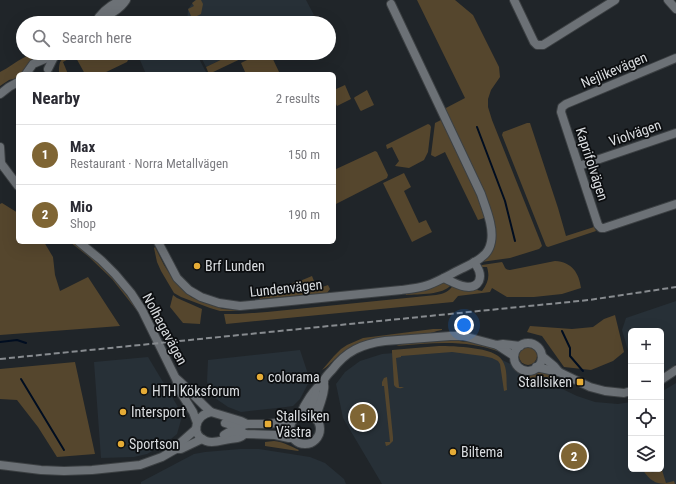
<!DOCTYPE html>
<html lang="en">
<head>
<meta charset="utf-8">
<style>
  body { margin:0; font-family:"Roboto Condensed",sans-serif; background:#f7f7f7; color:#2b2b33 }
  .controls { position:absolute; right:12px; bottom:12px; display:grid; overflow:hidden; border-radius:6px; box-shadow:0 4px 16px #0002 }
  .controls button { width:36px; height:36px; display:grid; place-items:center; padding:0; border:0; border-bottom:1px solid #e1e1e2; background:#fff; color:#2b2b33; font:20px sans-serif }
  .you { position:absolute; left:464px; top:325px; width:14px; height:14px; margin:-10px; border:3px solid #fff; border-radius:50%; background:#1a73e8; box-shadow:0 0 0 6px #1a73e833 }
  .badge { display:grid; place-items:center; width:26px; height:26px; border-radius:50%; background:#7f6534; color:#fff; font-size:13px; font-weight:700 }
  .pin { position:absolute; translate:-50% -50%; border:2px solid #fff; box-shadow:0 1px 4px #0006 }
  .list { margin:0; padding:0; list-style:none }
  h2 { display:flex; justify-content:space-between; align-items:center; height:52px; margin:0; padding:0 16px; font-size:17px }
  h2 small { font-size:13px; font-weight:400; color:#7c7c81 }
  .list li { display:grid; grid-template-columns:26px 1fr auto; gap:12px; align-items:center; box-sizing:border-box; height:60px; padding:0 16px; border-top:1px solid #e1e1e2 }
  .list b { display:block; font-size:15px; white-space:nowrap }
  .list p { margin:0; font-size:13px; white-space:nowrap; color:#7c7c81 }
  .list em { font-size:13px; font-style:normal; color:#7c7c81 }
  .icon { flex:none; width:22px; height:22px; fill:none; stroke:currentColor; stroke-width:2; stroke-linecap:round; stroke-linejoin:round }
  .map { position:relative; flex:none; width:676px; height:484px; overflow:hidden }
  .search { position:absolute; background:#fff; box-shadow:0 4px 16px #0002; left:16px; top:16px; width:320px; height:44px; display:flex; align-items:center; gap:10px; box-sizing:border-box; padding:0 14px; border-radius:22px; color:#7c7c81; font-size:15px }
  .panel { position:absolute; background:#fff; box-shadow:0 4px 16px #0002; left:16px; top:72px; width:320px; height:172px; border-radius:6px }
  .map>svg:first-child { display:block }
  .built { fill:#273037 }
  .green { fill:#55462d }
  .lines { fill:none; stroke-linecap:round; stroke-linejoin:round }
  .stream { stroke:#000d20; stroke-width:2 }
  .minor-casing { stroke:#3c4043; stroke-width:10 }
  .minor { stroke:#6c7176; stroke-width:8 }
  .rail { stroke:#878b8f; stroke-width:2; stroke-dasharray:6 3; stroke-linecap:butt }
  .poi-dot { fill:#e6ac36; stroke:#0c0e10; stroke-width:1.5 }
  .labels { text-anchor:middle; stroke-width:3.5; stroke-linejoin:round; paint-order:stroke }
  .street-label { font-size:14px; fill:#dadde0; stroke:#0c0e10 }
  .poi-label { font-size:14px; fill:#dadde0; stroke:#0c0e10; text-anchor:start }
</style>
</head>
<body>
<div class="map">
<svg width="676" height="484" viewBox="0 0 676 484">
  <rect width="100%" height="100%" fill="#202529"/>
  <g class="built">
    <polygon points="195,0 306,0 314,15 297,23 187,23 188,9"/>
    <polygon points="137,53 196,53 206,72 202,74 146,74"/>
    <polygon points="199,53 235,53 206,67"/>
    <polygon points="676,301 676,364 672,367 661,373 661,331 631,331 631,361 622,330 626,318"/>
    <polygon points="452,348 496,357 577,396 595,402 618,404 631,402 631,469 661,469 661,392 676,383 676,484 382,484 343,418 336,384 345,372 360,361 382,354"/>
    <polygon points="300,350 310,380 300,399 293,406 286,407 241,412 228,407 215,398 207,382 208,360"/>
    <polygon points="148,357 178,407 181,420 177,434 166,443 147,454 134,457 101,458 94,362"/>
    <polygon points="240,449 259,449 310,457 325,463 344,479 346,484 141,484 141,482 194,454 205,452"/>
  </g>
  <g class="green">
    <polygon points="196,0 201,0 203,4 201,14 195,17 191,16 188,9 194,6 192,3"/>
    <polygon points="417,0 455,0 473,15 499,67 500,77 491,90 488,99 488,107 492,120 541,243 542,246 539,249 510,258 481,262 494,234 444,109 465,98"/>
    <path d="M73 53H125L128 60 127 62 102 74H85L75 56H74L63 62 68 74H59C59 59 60 60 73 53Z"/>
    <polygon points="235,53 253,53 209,74 206,67"/>
    <polygon points="261,53 270,53 280,74 246,74 241,63"/>
    <path d="M41 55H44L23 74H18V78L9 80 0 86V72C9 68 16 61 25 57 30 54 36 56 41 55Z"/>
    <polygon points="345,85 351,99 337,106 335,102 334,102 334,90"/>
    <polygon points="367,90 374,105 361,111 360,110 354,98 355,97"/>
    <polygon points="443,119 468,171 485,214 484,218 478,220 445,152 435,157 431,155 435,123"/>
    <polygon points="527,123 530,123 558,208 566,236 594,227 596,231 548,247 546,246 502,135 503,132"/>
    <polygon points="428,124 430,125 431,127 428,152 424,160 409,168 395,166 399,161 392,147 387,149 386,145"/>
    <polygon points="375,151 377,152 388,175 387,178 334,205 334,170"/>
    <polygon points="404,173 411,187 404,191 419,223 426,220 432,232 412,242 383,183"/>
    <polygon points="2,203 18,213 18,242 44,242 53,257 55,275 60,291 88,277 120,326 0,335 0,204"/>
    <path d="M70 242H73C101 264 125 286 142 317L112 279 89 257Z"/>
    <polygon points="155,247 164,265 173,279 191,297 202,302 223,309 238,310 256,308 256,309 231,311 220,311 210,308 181,297 174,293 161,271 157,262 154,248"/>
    <path d="M555 261C572 262 579 273 581 288L562 294 534 297H507L492 288 490 292 458 296 453 302 226 324 224 314H238L267 312 436 295C443 294 449 292 453 285L482 291C488 283 490 277 487 267H480L482 265 502 262C505 266 504 270 510 270Z"/>
    <polygon points="312,276 314,281 311,282 314,290 328,285 330,289 327,293 260,299 257,295 258,292 265,289 268,295 299,280 300,281"/>
    <path d="M442 283H448L451 285C443 295 419 294 406 295L405 293Z"/>
    <polygon points="173,295 177,298 202,309 201,316 200,324 183,323 170,307"/>
    <polygon points="615,315 624,352 613,361 591,370 564,367 542,336 527,332 530,326 572,329 593,327 604,319"/>
    <path d="M433 329H442V330C435 331 430 334 424 334 399 338 374 334 351 347 346 350 340 354 336 358 331 362 328 367 322 370L334 356 341 349 347 345 363 338Z"/>
    <path d="M447 340C460 341 490 343 500 352 467 339 431 343 396 346L402 344Z"/>
    <path d="M439 346C453 346 495 347 502 360 508 369 506 380 507 390L504 391 500 364 498 361 492 358 483 356 452 352 401 356V357L396 358 399 387H404C401 389 396 389 394 385L392 352V350Z"/>
    <circle cx="528" cy="356" r="9"/>
    <polygon points="75,362 95,454 57,457 38,427 17,400 0,399 0,369"/>
    <path d="M534 372C548 371 556 377 569 383L567 387 547 377H539L525 379 523 378 529 374Z"/>
    <polygon points="387,377 393,437 393,441 389,445 386,446 385,442 390,442 384,386 382,386 382,382 384,378"/>
    <path d="M274 441C284 442 290 446 299 450L298 451 265 446V442Z"/>
    <path d="M642 469H646C650 474 656 472 662 470L666 483 674 481 675 484C656 484 653 484 642 469Z"/>
  </g>
  <g class="lines">
    <g class="stream">
      <polyline points="477,127 505,201 515,241"/>
      <polyline points="562,331 570,348 570,356 583,371"/>
      <polyline points="0,342 17,340 26,343"/>
      <polyline points="21,379 64,450"/>
    </g>
    <defs>
      <g id="minor">
        <polyline points="514,0 534,42 537,45 543,45 615,0"/>
        <polyline points="668,0 676,9"/>
        <path d="M99 17C105 9 116 1 125 0"/>
        <path d="M93 23C105 17 119 11 126 0"/>
        <polyline points="676,58 566,104 562,107 561,112 598,225 601,228 604,228 676,204"/>
        <polyline points="48,69 56,53"/>
        <polyline points="26,74 33,64 45,59 51,53"/>
        <polyline points="0,94 9,87 18,82"/>
        <polyline points="0,147 1,163"/>
        <polyline points="0,162 18,186"/>
        <polyline points="579,166 676,133"/>
        <polyline points="79,242 101,260 115,274 131,293 142,310 176,379 181,393 193,412 197,423"/>
        <path d="M158 242 177 278 189 290 201 297 219 303 240 306 401 290C410 289 420 288 428 285 439 281 449 275 459 270 467 266 477 262 483 256 487 253 490 247 491 242 494 227 486 209 481 194L391 4"/>
        <path d="M444 278C453 282 472 294 479 281 482 274 478 268 474 262"/>
        <circle cx="528" cy="357" r="14"/>
        <polyline points="497,345 514,356"/>
        <polyline points="542,356 554,366 559,372"/>
        <polyline points="536,367 559,372 590,387 605,391 624,393 631,391"/>
        <path d="M177 379C189 389 199 402 211 412"/>
        <polyline points="661,380 676,370"/>
        <circle cx="305" cy="429" r="15"/>
        <path d="M300 415C304 405 314 388 324 382"/>
        <path d="M306 415C310 408 316 401 316 393"/>
        <path d="M315 419C318 409 323 399 324 389 325 386 323 383 324 380 326 376 329 373 332 370 346 351 362 344 385 341L450 336H463L497 345 503 344 520 346"/>
        <polyline points="225,423 231,425 241,426 247,424 268,424 283,422 295,418"/>
        <path d="M245 434C239 439 237 438 230 439 222 440 214 444 206 441 190 435 195 415 211 412L241 421 247 424"/>
        <polyline points="224,435 229,432 236,431 240,431 245,434 275,435 289,438 293,438"/>
        <polyline points="176,449 178,445 196,429"/>
        <polyline points="0,465 41,470 64,471 92,470 140,465 162,457 176,449 181,449 202,439"/>
      </g>
    </defs>
    <use href="#minor" class="minor-casing"/>
    <use href="#minor" class="minor"/>
    <polyline class="rail" points="0,359 589,300 676,287"/>
  </g>
  <g class="poi-dot">
    <circle cx="197" cy="266" r="4"/>
    <circle cx="260" cy="377" r="4"/>
    <rect x="576" y="378" width="8" height="8" rx="2"/>
    <circle cx="144" cy="391" r="4"/>
    <circle cx="123" cy="412" r="4"/>
    <rect x="264" y="420" width="8" height="8" rx="2"/>
    <circle cx="121" cy="444" r="4"/>
    <circle cx="453" cy="452" r="4"/>
  </g>
  <g class="labels">
    <g class="street-label">
      <text transform="translate(614 70) rotate(-23)" y="5">Nejlikevägen</text>
      <text transform="translate(635 133) rotate(-19)" y="5">Violvägen</text>
      <text transform="translate(592 164) rotate(72)" y="5">Kaprifolvägen</text>
      <text transform="translate(286 288) rotate(-6)" y="5">Lundenvägen</text>
      <text transform="translate(165 329) rotate(62)" y="5">Nolhagavägen</text>
    </g>
    <g class="poi-label">
      <text x="205" y="271">Brf Lunden</text>
      <text x="268" y="382">colorama</text>
      <text x="572" y="387" text-anchor="end">Stallsiken</text>
      <text x="152" y="396">HTH Köksforum</text>
      <text x="131" y="417">Intersport</text>
      <text x="276" y="421">Stallsiken<tspan x="276" dy="16">Västra</tspan></text>
      <text x="129" y="449">Sportson</text>
      <text x="461" y="457">Biltema</text>
    </g>
  </g>
</svg>
<div class="controls">
<button>+</button>
<button>−</button>
<button><svg class="icon" aria-label="locate" viewBox="0 0 24 24"><circle cx="12" cy="12" r="6"/><path d="M12 2v4M12 18v4M2 12h4M18 12h4"/></svg></button>
<button><svg class="icon" aria-label="layers" viewBox="0 0 24 24"><path d="M12 4l9 5-9 5-9-5zM3 14l9 5 9-5"/></svg></button>
</div>
<div class="you"></div>
<div class="pin badge" style="left:363px;top:417px">1</div>
<div class="pin badge" style="left:574px;top:456px">2</div>
<div class="search"><svg class="icon" aria-label="search" viewBox="0 0 24 24"><circle cx="10" cy="10" r="6"/><path d="M15 15l6 6"/></svg>Search here</div>
<section class="panel">
<h2>Nearby<small>2 results</small></h2>
<ul class="list">
<li><span class="badge">1</span><div><b>Max</b><p>Restaurant · Norra Metallvägen</p></div><em>150 m</em></li>
<li><span class="badge">2</span><div><b>Mio</b><p>Shop</p></div><em>190 m</em></li>
</ul>
</section>
</div>
</body>
</html>
